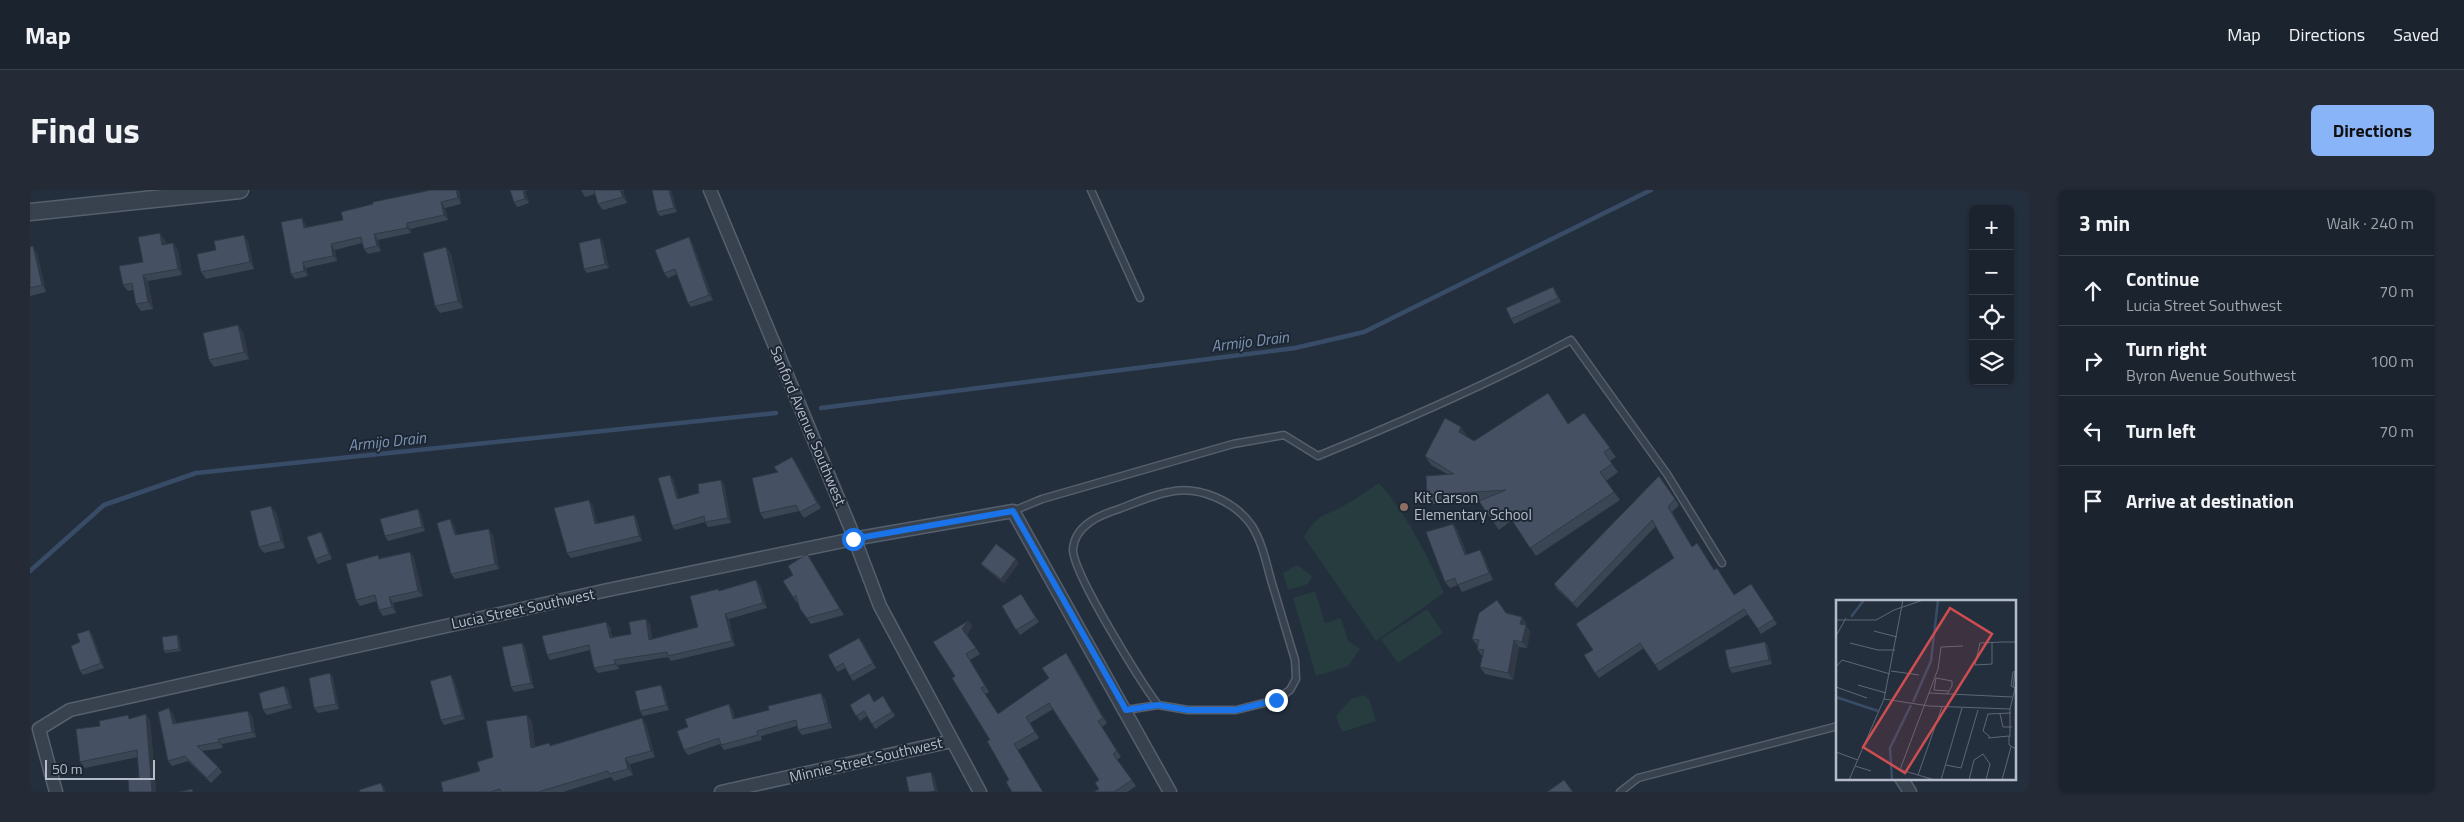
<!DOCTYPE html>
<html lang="en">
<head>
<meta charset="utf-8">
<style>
  body { margin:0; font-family:"Titillium Web",sans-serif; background:#242b36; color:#f1f3f6 }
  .controls { position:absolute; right:15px; top:15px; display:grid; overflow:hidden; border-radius:8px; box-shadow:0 1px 4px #0004 }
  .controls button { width:45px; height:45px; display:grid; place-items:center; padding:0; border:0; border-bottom:1px solid #39404a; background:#1b232e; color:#f1f3f6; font:25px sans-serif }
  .scale { position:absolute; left:15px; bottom:12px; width:110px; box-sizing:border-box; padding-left:5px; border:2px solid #b4bcc9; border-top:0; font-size:14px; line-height:18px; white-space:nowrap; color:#b4bcc9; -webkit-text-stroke:4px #1d2633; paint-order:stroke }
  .stop { position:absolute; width:15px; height:15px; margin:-11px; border:4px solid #1a73e8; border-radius:50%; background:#fff }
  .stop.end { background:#1a73e8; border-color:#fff; box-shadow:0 1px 5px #0008 }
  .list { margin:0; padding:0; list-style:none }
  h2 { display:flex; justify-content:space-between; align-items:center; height:65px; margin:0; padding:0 20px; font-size:21px }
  h2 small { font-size:16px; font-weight:400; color:#a0a4aa }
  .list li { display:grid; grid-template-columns:32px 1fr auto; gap:15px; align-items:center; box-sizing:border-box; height:70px; padding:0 20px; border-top:1px solid #39404a }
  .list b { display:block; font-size:19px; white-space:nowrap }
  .list p { margin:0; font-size:16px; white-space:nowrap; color:#a0a4aa }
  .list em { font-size:16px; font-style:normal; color:#a0a4aa }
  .icon { flex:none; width:28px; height:28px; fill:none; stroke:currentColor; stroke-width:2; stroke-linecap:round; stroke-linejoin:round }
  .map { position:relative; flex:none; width:1999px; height:602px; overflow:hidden; border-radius:8px }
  header { display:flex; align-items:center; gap:30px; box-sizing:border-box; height:70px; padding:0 25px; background:#1b232e; border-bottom:1px solid #39404a }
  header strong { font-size:24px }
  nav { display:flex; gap:28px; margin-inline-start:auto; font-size:18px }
  .intro { display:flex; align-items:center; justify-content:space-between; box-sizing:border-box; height:120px; padding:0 30px }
  h1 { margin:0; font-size:35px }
  .button { padding:12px 22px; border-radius:8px; background:#8ab4f8; color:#111; font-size:18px; font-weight:700 }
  main { display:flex; gap:30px; padding:0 30px }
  aside { flex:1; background:#1b232e; border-radius:8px; box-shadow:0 1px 4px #0004 }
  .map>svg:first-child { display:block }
  .green { fill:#263c3f }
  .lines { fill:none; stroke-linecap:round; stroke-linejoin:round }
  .stream { stroke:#394c67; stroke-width:4.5 }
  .service-casing { stroke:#565f6c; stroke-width:9 }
  .minor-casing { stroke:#565f6c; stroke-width:15 }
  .tertiary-casing { stroke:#565f6c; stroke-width:19 }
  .service { stroke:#38414e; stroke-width:6 }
  .minor { stroke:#38414e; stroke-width:12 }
  .tertiary { stroke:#38414e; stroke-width:16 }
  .wall { fill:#3b4654 }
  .shaded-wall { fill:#303945 }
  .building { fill:#455162; stroke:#303945 }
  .route { stroke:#1a73e8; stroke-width:6 }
  .education-dot { fill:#8d6e63; stroke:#1d2633; stroke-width:2 }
  .labels { text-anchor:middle; stroke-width:4; stroke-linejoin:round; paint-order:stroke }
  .street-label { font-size:15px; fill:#b4bcc9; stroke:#1d2633 }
  .poi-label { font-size:15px; fill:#b4bcc9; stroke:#1d2633; text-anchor:start }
  .water-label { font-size:16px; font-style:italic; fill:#7c92b1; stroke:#1d2633 }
  .inset-river { fill:none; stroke:#394c67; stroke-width:2.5 }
  .inset-road { fill:none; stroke:#5e6776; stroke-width:1 }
  .view { fill:#ce4d50; fill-opacity:0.15; stroke:#ce4d50; stroke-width:2.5 }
  .inset-edge { fill:none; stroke:#b4bcc9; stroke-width:2.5 }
</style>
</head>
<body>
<header>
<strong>Map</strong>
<nav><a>Map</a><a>Directions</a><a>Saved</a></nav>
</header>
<div class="intro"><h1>Find us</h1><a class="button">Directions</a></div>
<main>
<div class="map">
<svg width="1999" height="602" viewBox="0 0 1999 602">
  <rect width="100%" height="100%" fill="#242f3e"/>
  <g class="green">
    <path d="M1349 293C1377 324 1397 365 1414 403L1346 451 1274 347C1287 325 1292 327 1313 316 1325 310 1337 301 1349 293Z"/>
    <polygon points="1265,376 1269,376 1282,386 1278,394 1258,400 1253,383"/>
    <polygon points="1285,401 1295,433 1311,428 1318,451 1330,459 1318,476 1286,486 1263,408"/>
    <polygon points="1397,419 1413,443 1368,473 1351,449"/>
    <polygon points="1333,505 1339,509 1346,531 1312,542 1306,526 1321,509"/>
  </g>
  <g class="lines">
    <g class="stream">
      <polyline points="791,218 1265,158 1334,142 1621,0"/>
      <polyline points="0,381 74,315 166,283 746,223"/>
    </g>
    <defs>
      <g id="service">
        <polyline points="1061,0 1110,108"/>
        <path d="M983 321 1012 309 1203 254 1254 245 1288 266C1374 231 1459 194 1541 150L1637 284 1692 373"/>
        <path d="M1096 520 1128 515 1158 520H1206L1246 510 1260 500 1266 489 1265 470C1257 443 1249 416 1241 390 1236 372 1232 352 1222 336 1205 311 1168 295 1139 302 1122 305 1105 313 1089 319 1070 325 1045 335 1043 359 1042 382 1111 492 1128 515"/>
        <polyline points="1590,602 1608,588 1808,536"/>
      </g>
      <g id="minor">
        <polyline points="680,0 820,337 850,416 950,602"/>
        <polyline points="1871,588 1880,602"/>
        <polyline points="26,602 9,539 40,520 573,401 823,349 983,321 1140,602"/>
        <polyline points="691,602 922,551"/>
      </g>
      <polyline id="tertiary" points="0,22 210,0"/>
    </defs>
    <use href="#service" class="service-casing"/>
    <use href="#minor" class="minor-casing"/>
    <use href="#tertiary" class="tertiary-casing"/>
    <use href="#service" class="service"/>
    <use href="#minor" class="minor"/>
    <use href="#tertiary" class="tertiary"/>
  </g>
  <g class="wall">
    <polygon points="401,0 428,0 429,1 431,14 415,18 418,30 380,39 381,43 348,50 351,61 338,64 334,59 332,53 305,60 307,71 276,78 278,86 265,89 261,84 272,28 275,34 276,37 313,30"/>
    <polygon points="480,0 498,0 495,1 499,13 487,17 484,12"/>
    <polygon points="551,0 595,0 593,1 597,13 573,20 568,14 565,4 555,7"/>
    <polygon points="641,0 647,22 630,26 627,22"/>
    <polygon points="570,48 573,53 579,78 557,83 554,79"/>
    <polygon points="135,50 136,54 143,53 148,60 152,85 118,91 123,119 111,121 106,114 103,100 98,101 93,95 113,72"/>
    <polygon points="218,52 224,79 176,89 171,82 186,60"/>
    <polygon points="662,52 683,110 661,117 658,113 647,84 638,88 634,83"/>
    <polygon points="0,57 7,63 16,102 0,106"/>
    <polygon points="416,57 421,64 433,118 410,123 405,116"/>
    <polygon points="1523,97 1526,102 1531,112 1484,134 1481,129"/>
    <polygon points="213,142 219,169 184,177 179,170"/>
    <polygon points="1554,223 1586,267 1580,271 1588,282 1576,291 1590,310 1506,366 1482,330 1469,340 1449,311 1403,314 1397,305 1417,284 1401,275 1395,266 1437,245 1436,247 1444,251 1539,233"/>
    <polygon points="766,273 791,318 774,328 769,321 734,329 730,323 748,282"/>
    <polygon points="1629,286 1649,315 1642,322 1662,357 1684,380 1705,405 1721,394 1747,434 1731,444 1718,424 1629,481 1614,458 1569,488 1565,483 1563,460 1644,368 1626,336 1547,418 1527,399 1524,394"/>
    <polygon points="643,289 649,309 694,294 701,333 678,337 675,332 645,340 642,336"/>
    <polygon points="562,314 567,334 607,329 612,351 541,368 537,363"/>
    <polygon points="388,319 391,324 395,341 358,351 355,346"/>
    <polygon points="246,322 255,358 234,363 229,357"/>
    <polygon points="1423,334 1428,341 1437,365 1454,366 1463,390 1432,402 1428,395 1420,398 1415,392"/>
    <polygon points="424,335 427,345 463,345 469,379 425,389 421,384"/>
    <polygon points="291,342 294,347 302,369 288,374 285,369"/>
    <polygon points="380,362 384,368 393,406 363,413 366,423 353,426 349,420 347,411 330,416 326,410 350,368"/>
    <polygon points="781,370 814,425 781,434 770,419 768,412 767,413 763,407 763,385"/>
    <polygon points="989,373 974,393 955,378 951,374"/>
    <polygon points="730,395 737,418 699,429 705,456 641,471 638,467 588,475 589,479 568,483 564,478 560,460 520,470 517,465 576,432 580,437 582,447 601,444 620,434 622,449 668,437 690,401"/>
    <polygon points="991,404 1009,432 990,445 972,416"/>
    <polygon points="1476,423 1492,427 1496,433 1496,435 1500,442 1497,458 1489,457 1483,490 1455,484 1450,477 1452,466 1447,459 1448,456 1442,449"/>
    <polygon points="938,431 942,436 937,445 950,464 940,470 959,502 955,504 968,524 1019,488 1040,469 1077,533 1072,537 1091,567 1087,570 1106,596 1097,602 1064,602 1069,599 1069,590 1023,519 1000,533 1009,548 988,560 979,590 960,550 925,486"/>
    <polygon points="59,440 62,444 74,478 53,485 50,481 50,452"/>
    <polygon points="147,445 149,447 151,461 135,463 134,461"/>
    <polygon points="1735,452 1738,456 1742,474 1702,483 1699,478"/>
    <polygon points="492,453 495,457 504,498 484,502 481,497"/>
    <polygon points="833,453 846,478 823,491 815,478 808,482 805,478"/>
    <polygon points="300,483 303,488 309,519 288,523 284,518"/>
    <polygon points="424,490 435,529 414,535 411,530"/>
    <polygon points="254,496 258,500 262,518 237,525 233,520"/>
    <polygon points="634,500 639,520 613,526 610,521"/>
    <polygon points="853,506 865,526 845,539 837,526 830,531 820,515 845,511"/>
    <polygon points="795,508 802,538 772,545 768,540 767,536 731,546 732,550 694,560 690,554 658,565 654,560 703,520 705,529"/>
    <polygon points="218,521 222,526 226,547 192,554 193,558 172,561 188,577 192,582 181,593 158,571 142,576 138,571 143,524 146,533"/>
    <polygon points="100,529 120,530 126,602 99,602 109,588 108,567 55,578 50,572 70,536"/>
    <polygon points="502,532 505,557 521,555 616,534 625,567 600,574 603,585 584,591 581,587 533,602 413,602 450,581 463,567"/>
  </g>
  <g class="shaded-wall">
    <polygon points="426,0 429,1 431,14 428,8"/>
    <polygon points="493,0 495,1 499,13 495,9"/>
    <polygon points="590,0 593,1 597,13 593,7"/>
    <polygon points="639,0 641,0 647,22 644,18"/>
    <polygon points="411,12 415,18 418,30 414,25"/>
    <polygon points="272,28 275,34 277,43 274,38"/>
    <polygon points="377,33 380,39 381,43 377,38"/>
    <polygon points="130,43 135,50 137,61 132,55"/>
    <polygon points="344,44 348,50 351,61 347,56"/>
    <polygon points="214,45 218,52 224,79 220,72"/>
    <polygon points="659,47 662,52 683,110 679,105"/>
    <polygon points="570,48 573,53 579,78 575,74"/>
    <polygon points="143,53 148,60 152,85 148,79"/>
    <polygon points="301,54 305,60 307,71 303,66"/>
    <polygon points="3,56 7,63 16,102 12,95"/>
    <polygon points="416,57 421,64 433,118 428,111"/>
    <polygon points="273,72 276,78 278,86 274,81"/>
    <polygon points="113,85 118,91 123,119 118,112"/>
    <polygon points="208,135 213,142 219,169 214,162"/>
    <polygon points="1431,237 1437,245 1435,251 1429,242"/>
    <polygon points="762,267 766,273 791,318 787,313"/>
    <polygon points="640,285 643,289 650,314 647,309"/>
    <polygon points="691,290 694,294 701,333 698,328"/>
    <polygon points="559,310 562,314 568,339 565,334"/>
    <polygon points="241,316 246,322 255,358 251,351"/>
    <polygon points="388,319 391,324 395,341 392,337"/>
    <polygon points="604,325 607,329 612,351 609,346"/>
    <polygon points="420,329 424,335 429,351 425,345"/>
    <polygon points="1423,334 1428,341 1439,372 1435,365"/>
    <polygon points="459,339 463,345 469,379 465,374"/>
    <polygon points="291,342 294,347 302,369 299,364"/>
    <polygon points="1450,360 1454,366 1463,390 1459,383"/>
    <polygon points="380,362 384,368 393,406 388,401"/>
    <polygon points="777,364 781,370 814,425 810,419"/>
    <polygon points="986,369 989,373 974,393 971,389"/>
    <polygon points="726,390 730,395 737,418 733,413"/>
    <polygon points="359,407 363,413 366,423 362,417"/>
    <polygon points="695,424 699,429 705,456 702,451"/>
    <polygon points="1492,427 1496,433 1496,435 1500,442 1497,458 1492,452 1490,434"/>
    <polygon points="616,429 620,434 623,455 619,450"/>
    <polygon points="938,431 942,436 937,445 932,439"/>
    <polygon points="576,432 580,437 583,453 580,448"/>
    <polygon points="59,440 62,444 74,478 71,473"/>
    <polygon points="147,445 149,447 151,461 149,459"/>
    <polygon points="829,448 833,453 846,478 843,473"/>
    <polygon points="1484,450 1489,457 1483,490 1478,483"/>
    <polygon points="1735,452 1738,456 1742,474 1739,470"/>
    <polygon points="492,453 495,457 504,498 501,493"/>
    <polygon points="1036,463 1040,469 1077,533 1073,528"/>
    <polygon points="584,470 588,475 589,479 585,474"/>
    <polygon points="300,483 303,488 309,519 306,514"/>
    <polygon points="421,485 424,490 435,529 432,525"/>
    <polygon points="631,495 634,500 639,520 636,515"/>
    <polygon points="254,496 258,500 262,518 259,514"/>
    <polygon points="791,503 795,508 802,538 799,533"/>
    <polygon points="699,514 703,520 707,535 703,529"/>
    <polygon points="139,518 143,524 147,539 143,534"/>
    <polygon points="218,521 222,526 226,547 222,542"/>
    <polygon points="116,524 120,530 126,602 122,602"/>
    <polygon points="497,525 502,532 506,564 501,558"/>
    <polygon points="612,528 616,534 625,567 621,561"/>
    <polygon points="188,549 192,554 193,558 189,552"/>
    <polygon points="595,568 600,574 603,585 598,579"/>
    <polygon points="901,582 904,586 908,602 906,602 905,601"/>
    <polygon points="351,593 354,597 356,602 354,602"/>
  </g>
  <g class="building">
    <polygon points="401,0 426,0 428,8 411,12 414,25 377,33 377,38 344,44 347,56 334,59 331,47 301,54 303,66 273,72 274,81 261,84 251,32 272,28 274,38 313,30 311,22 343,14 343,12"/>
    <polygon points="480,0 493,0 495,9 484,12"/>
    <polygon points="564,0 590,0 593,7 568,14"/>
    <polygon points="622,0 639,0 644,18 627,22"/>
    <polygon points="130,43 132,55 143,53 148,79 113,85 118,112 106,114 102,93 93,95 89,76 113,72 108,47"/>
    <polygon points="214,45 220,72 171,82 167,64 186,60 184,51"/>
    <polygon points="659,47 679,105 658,113 645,79 634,83 625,60"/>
    <polygon points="570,48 575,74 554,79 549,53"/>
    <polygon points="3,56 12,95 0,98 0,57"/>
    <polygon points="416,57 428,111 405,116 393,63"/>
    <polygon points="1523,97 1528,108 1481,129 1476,118"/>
    <polygon points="208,135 214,162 179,170 173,143"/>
    <polygon points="1518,203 1538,234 1554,223 1580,258 1574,262 1582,274 1570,282 1584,302 1500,358 1476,321 1463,332 1449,311 1476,300 1397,305 1396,286 1424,284 1395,266 1415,228 1431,237 1429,242 1444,251"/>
    <polygon points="762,267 787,313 770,322 766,315 730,323 722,288 748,282 744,277"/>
    <polygon points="640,285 647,309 669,303 668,294 691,290 698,328 675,332 674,326 642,336 628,288"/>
    <polygon points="1629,286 1645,309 1638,317 1662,357 1667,353 1684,380 1687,378 1704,405 1721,394 1744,429 1728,439 1714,419 1625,475 1610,453 1565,483 1554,465 1563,460 1546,434 1644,368 1622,330 1543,413 1524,394"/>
    <polygon points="559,310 565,334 604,325 609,346 537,363 524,318"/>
    <polygon points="241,316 251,351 229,357 220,321"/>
    <polygon points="388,319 392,337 355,346 350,329"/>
    <polygon points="420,329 425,345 459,339 465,374 421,384 407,333"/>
    <polygon points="1423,334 1435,365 1450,360 1459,383 1427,395 1425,388 1415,392 1396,342"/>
    <polygon points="291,342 299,364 285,369 277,347"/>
    <polygon points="966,354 986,369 971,389 951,374"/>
    <polygon points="380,362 388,401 359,407 362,417 349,420 345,405 326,410 316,374 348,365 349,369"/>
    <polygon points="777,364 810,419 777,428 770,419 766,405 763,407 753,391 763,385 758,376"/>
    <polygon points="726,390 733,413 695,424 702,451 638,466 637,462 584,470 585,474 564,478 559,455 517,465 512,446 576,432 580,448 601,444 599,432 616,429 619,450 668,437 660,406 688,399 689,401"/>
    <polygon points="991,404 1006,428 986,440 972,416"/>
    <polygon points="1467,410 1476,423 1492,427 1490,434 1496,435 1492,452 1484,450 1478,483 1450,477 1454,460 1447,459 1449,450 1442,449 1449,423"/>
    <polygon points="938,431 932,439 946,458 936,464 955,496 951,498 968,524 1019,488 1012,478 1036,463 1073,528 1068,531 1087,561 1083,564 1102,590 1084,602 1064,602 1069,599 1065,593 1069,590 1019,513 996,527 1005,542 984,554 1013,602 982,602 976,592 979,590 957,551 960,550 922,488 925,486 903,452"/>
    <polygon points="59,440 71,473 50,481 41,456 50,452 47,444"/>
    <polygon points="147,445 149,459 134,461 132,447"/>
    <polygon points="829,448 843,473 820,486 813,473 805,478 798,465"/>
    <polygon points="1735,452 1739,470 1699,478 1695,460"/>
    <polygon points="492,453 501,493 481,497 472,457"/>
    <polygon points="300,483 306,514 284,518 279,488"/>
    <polygon points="421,485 432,525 411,530 400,491"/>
    <polygon points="631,495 636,515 610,521 605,501"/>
    <polygon points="254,496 259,514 233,520 229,503"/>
    <polygon points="791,503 799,533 768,540 766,530 727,541 728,545 691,555 689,548 654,560 647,541 658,537 655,529 699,514 703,529 739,520 738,516"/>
    <polygon points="839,503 844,512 853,506 862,522 842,534 834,521 826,526 820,515"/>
    <polygon points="139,518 143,534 218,521 222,542 188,549 189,552 167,556 188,577 177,588 155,566 138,571 128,522"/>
    <polygon points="116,524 122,602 99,602 98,589 109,588 107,560 50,572 46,539 70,536 69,531 98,525 99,529"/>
    <polygon points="497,525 501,558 519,553 520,556 612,528 621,561 595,568 598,579 579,584 578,581 508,602 471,602 470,599 460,602 413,602 411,592 450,581 447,572 463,567 456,531"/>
    <polygon points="901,582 905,601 899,602 879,602 876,587"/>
    <polygon points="1534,590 1543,602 1517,602"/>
    <polygon points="351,593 354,602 328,602 330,602 329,600"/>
    <polygon points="162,599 163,602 149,602"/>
  </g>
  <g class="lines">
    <polyline class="route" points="823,349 983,321 1096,520 1128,515 1158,520 1206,520 1246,510"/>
  </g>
  <circle class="education-dot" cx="1374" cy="317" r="5"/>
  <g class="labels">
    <g class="street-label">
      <text transform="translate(778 236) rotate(67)" y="5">Sanford Avenue Southwest</text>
      <text transform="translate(493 419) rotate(-12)" y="5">Lucia Street Southwest</text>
      <text transform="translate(836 570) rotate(-13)" y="5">Minnie Street Southwest</text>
    </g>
    <g class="poi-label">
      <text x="1384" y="313">Kit Carson<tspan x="1384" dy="17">Elementary School</tspan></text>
    </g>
    <g class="water-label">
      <text transform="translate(1220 151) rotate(-7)" y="6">Armijo Drain</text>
      <text transform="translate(357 251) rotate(-6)" y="6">Armijo Drain</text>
    </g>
  </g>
  <g transform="translate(1806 410)">
    <rect width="180" height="180" fill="#242f3e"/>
    <path class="inset-river" d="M15 17 28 0M0 97 42 111M77 102 95 61 102 0M56 180 54 148 75 105"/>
    <path class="inset-road" d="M0 20H40L58 10 87 0M38 31 61 37M0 36 10 18M14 43 42 50H59M156 43V64L139 65 144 43 166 42H180M0 67 6 60 54 74M55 71 83 75M22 85 50 93M0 87 31 98M177 87 179 71M179 88 175 86 177 72 180 71M93 93 176 97M111 94 116 86V81L100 78 98 90 112 91M48 99 93 106 174 109M164 114 167 127H176M154 137 147 131 152 114 175 113M174 137V109L180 84M152 138 173 136V145L180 149M0 152 22 160M110 165 125 168 142 110M19 166 35 171M82 175 106 107M13 180 48 99 67 0M99 180 65 170V167L102 69 105 47 127 46M105 180 126 108M133 180 138 160 147 154 154 164 150 180M166 180 175 147"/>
    <path class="view" d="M114 8 156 34 69 173 27 147Z"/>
    <rect width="180" height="180" class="inset-edge"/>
  </g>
</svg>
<div class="controls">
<button>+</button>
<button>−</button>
<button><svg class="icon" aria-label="locate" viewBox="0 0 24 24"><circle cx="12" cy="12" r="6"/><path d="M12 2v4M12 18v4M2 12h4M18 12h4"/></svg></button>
<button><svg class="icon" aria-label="layers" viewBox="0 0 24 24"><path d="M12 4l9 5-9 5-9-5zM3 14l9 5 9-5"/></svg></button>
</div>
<div class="scale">50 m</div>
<div class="stop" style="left:823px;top:349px"></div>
<div class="stop end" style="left:1246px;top:510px"></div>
</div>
<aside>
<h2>3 min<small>Walk · 240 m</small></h2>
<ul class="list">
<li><svg class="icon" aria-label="ahead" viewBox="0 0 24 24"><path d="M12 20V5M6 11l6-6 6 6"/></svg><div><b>Continue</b><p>Lucia Street Southwest</p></div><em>70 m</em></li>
<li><svg class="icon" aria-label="right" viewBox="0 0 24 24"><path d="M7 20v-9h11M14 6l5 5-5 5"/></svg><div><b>Turn right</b><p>Byron Avenue Southwest</p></div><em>100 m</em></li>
<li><svg class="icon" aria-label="left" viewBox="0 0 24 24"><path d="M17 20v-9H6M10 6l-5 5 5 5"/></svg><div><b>Turn left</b></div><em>70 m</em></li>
<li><svg class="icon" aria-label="arrive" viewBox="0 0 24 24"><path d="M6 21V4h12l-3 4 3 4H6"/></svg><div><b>Arrive at destination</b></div></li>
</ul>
</aside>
</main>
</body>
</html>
